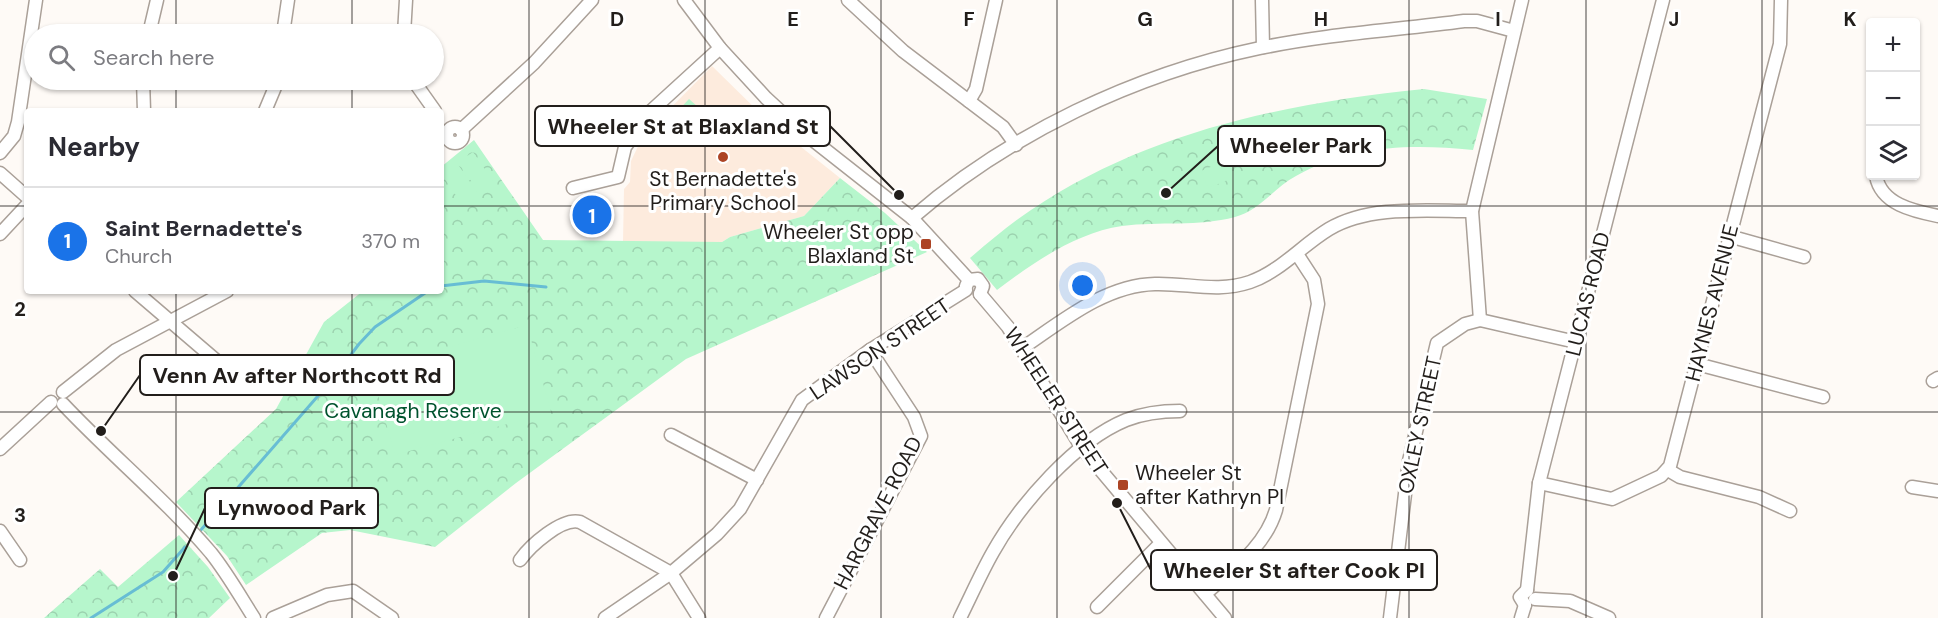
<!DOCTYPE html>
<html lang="en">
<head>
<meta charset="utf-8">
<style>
  body { margin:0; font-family:"DM Sans",sans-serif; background:#f7f7f7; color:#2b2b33 }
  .controls { position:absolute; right:18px; top:18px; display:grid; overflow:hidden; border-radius:6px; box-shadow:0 2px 4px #0004 }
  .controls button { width:54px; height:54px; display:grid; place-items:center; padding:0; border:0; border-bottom:2px solid #e1e1e2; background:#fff; color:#2b2b33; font:30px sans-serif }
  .you { position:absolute; left:1083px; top:286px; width:21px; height:21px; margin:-15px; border:4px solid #fff; border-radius:50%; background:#1a73e8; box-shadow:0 0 0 9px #1a73e833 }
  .badge { display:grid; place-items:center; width:39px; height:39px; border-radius:50%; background:#1a73e8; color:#fff; font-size:20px; font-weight:700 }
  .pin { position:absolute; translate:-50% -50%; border:3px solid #fff; box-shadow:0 2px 6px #0006 }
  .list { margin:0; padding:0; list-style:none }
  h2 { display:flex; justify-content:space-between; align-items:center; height:78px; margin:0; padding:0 24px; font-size:26px }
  h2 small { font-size:20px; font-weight:400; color:#7c7c81 }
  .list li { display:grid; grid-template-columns:39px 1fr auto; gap:18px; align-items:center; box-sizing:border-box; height:108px; padding:0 24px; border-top:2px solid #e1e1e2 }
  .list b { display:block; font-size:22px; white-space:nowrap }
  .list p { margin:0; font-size:20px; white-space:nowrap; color:#7c7c81 }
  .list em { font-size:20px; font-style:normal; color:#7c7c81 }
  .icon { flex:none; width:33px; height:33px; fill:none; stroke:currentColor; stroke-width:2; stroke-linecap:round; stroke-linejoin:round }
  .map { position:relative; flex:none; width:1938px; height:618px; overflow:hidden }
  .search { position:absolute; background:#fff; box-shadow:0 2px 4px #0004; left:24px; top:24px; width:420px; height:66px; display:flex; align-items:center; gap:15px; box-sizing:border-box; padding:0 21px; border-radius:33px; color:#7c7c81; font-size:22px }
  .panel { position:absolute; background:#fff; box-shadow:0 2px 4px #0004; left:24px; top:108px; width:420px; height:186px; border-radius:6px }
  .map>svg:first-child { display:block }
  .built { fill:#fdebdd }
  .park { fill:url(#park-crowns) }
  .pitch { fill:#b6f6cc }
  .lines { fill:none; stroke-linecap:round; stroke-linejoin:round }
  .stream { stroke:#67bdd4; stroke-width:3 }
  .minor-casing { stroke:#aaa098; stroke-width:15 }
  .minor { stroke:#fff; stroke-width:12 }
  .grid { fill:none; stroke:#221e1b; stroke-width:1.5; stroke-opacity:0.55 }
  .poi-dot { fill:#ac4425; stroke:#fff; stroke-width:2 }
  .labels { text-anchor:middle; stroke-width:6; stroke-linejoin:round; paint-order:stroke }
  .poi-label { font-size:21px; fill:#221e1b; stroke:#fff }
  .street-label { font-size:21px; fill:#221e1b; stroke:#fff }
  .park-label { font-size:21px; fill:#00532e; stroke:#fff }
  .grid-label { font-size:20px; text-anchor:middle; font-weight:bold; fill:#221e1b; stroke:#fff; stroke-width:6; stroke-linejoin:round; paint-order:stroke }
  .leader { fill:none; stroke:#221e1b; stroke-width:2 }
  .callout-dot { fill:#221e1b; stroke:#fff; stroke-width:2 }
  .callout { fill:#fff; stroke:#221e1b; stroke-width:2 }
  .callout-label { font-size:22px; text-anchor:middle; font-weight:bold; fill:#221e1b }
</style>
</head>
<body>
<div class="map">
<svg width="1938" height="618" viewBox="0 0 1938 618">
  <defs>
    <pattern id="park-crowns" width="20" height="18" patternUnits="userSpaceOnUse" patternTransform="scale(1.5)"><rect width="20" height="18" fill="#b6f6cc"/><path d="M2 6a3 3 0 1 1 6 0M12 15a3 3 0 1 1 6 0" fill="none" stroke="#9cd2af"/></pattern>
  </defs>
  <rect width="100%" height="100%" fill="#fefaf6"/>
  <polygon class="built" points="712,66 766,119 840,178 804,216 730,237 722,242 623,242 624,189 630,182 631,161 643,136"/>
  <g class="park">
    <path d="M1424 89 1487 99 1473 150C1410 144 1352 145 1296 176 1275 187 1259 211 1235 217 1198 227 1160 221 1122 226 1075 233 1033 263 997 290L970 258C990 241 1010 224 1031 210 1148 131 1287 103 1424 89Z"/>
    <polygon points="474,140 543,240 722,242 730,237 804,216 840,178 885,213 927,252 686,359 516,483 435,547 350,530 322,533 246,585 227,556 176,502 276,409 324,322 363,291 441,291 441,167"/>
    <polygon points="179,535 208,567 230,598 209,618 44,618 100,569 118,587"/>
  </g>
  <g class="pitch">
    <polygon points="689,99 719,126 705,141 675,114"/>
    <polygon points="473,152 495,184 480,194 458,162"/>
    <polygon points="457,163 479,195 463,206 441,173"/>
    <polygon points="1220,163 1226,181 1208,188 1201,171"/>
    <polygon points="527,325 551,412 395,455 371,369"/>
  </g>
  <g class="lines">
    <g class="stream">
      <polyline points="441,286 484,281 546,287"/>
      <polyline points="200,531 331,381 359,344 375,327 428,291"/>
      <polyline points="91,618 163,572 185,547"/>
    </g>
    <defs>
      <g id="minor">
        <polyline points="684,0 720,48 766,98 804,133 912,218 969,280"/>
        <polyline points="848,0 903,51 1003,127 1016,145"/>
        <polyline points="1262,0 1263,47"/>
        <polyline points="149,34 157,0"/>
        <polyline points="283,34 288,0"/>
        <polyline points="404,34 406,0"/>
        <polyline points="143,80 144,111"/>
        <polyline points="413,80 435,111"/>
        <polyline points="969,101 976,89 996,0"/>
        <polyline points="265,111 278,80"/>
        <circle cx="455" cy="135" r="8"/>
        <polyline points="461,130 534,63 592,0"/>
        <polyline points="0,153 14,136 18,122 36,0"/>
        <polyline points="0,173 27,197"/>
        <path d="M1876 176C1881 204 1913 211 1938 216"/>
        <polyline points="573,188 618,177 625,147 651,111 720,48"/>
        <path d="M912 218C1009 134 1135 74 1260 48 1327 34 1397 30 1464 21H1477L1514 31"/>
        <polyline points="0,234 27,205"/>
        <polyline points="1729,236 1804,257"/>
        <polyline points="966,286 969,280 978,279 983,286 980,294"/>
        <polyline points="135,291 232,374"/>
        <polyline points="980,294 1008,327 1082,448 1225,618"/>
        <polyline points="1480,320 1472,211 1522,0"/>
        <path d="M1021 349C1061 322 1105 285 1155 284 1188 283 1217 293 1250 282 1281 271 1301 246 1329 229 1369 205 1427 211 1472 211"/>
        <polyline points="1697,364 1823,397"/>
        <polyline points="1933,381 1938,378"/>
        <polyline points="63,392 116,350 227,291"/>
        <path d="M63 404C111 455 165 499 211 553 227 573 240 596 254 618"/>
        <polyline points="671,435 757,480"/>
        <polyline points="0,449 51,402"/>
        <polyline points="1668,470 1680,477 1759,497 1790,511"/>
        <polyline points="1539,483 1612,499 1661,476 1670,466 1780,44 1781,0"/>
        <polyline points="1912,487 1938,491"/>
        <polyline points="0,531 20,560"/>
        <path d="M520 560C530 546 562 517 580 522L671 573 699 618"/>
        <polyline points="1527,590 1539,483 1663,0"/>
        <path d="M1205 594C1233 569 1265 547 1276 510L1318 304 1314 280 1297 254"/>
        <polyline points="1535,599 1570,601 1609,618"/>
        <polyline points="1525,605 1520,597 1527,590"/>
        <polyline points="1097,607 1161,543"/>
        <polyline points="273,618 327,595 353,591 392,618"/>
        <polyline points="605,618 671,573 717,534 740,509 802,400 870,350 966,290"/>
        <polyline points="826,618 921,436 914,417 870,350"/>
        <path d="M960 618C971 596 981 573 993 552 1020 504 1075 441 1126 420 1144 413 1161 411 1180 411"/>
        <polyline points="1390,618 1409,461 1437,343 1465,324 1480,320 1576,342"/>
        <polyline points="1521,618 1525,605"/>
      </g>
    </defs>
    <use href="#minor" class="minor-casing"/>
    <use href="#minor" class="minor"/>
  </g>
  <path class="grid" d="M176 0V34M352 0V34M529 0V618M705 0V618M881 0V618M1057 0V618M1233 0V618M1409 0V618M1586 0V618M1762 0V618M176 80V111M352 80V111M0 206H27M441 206H1938M176 291V618M352 291V618M0 412H1938"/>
  <g class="poi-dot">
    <circle cx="723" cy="157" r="6"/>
    <rect x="920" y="238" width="12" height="12" rx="3"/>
    <rect x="1117" y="479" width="12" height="12" rx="3"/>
  </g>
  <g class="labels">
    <g class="poi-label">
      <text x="723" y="186">St Bernadette's<tspan x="723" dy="24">Primary School</tspan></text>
      <text x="914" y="239" text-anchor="end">Wheeler St opp<tspan x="914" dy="24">Blaxland St</tspan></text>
      <text x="1135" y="480" text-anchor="start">Wheeler St<tspan x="1135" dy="24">after Kathryn Pl</tspan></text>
    </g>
    <g class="street-label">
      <text transform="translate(1588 294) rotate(-76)" y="7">LUCAS ROAD</text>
      <text transform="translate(1712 303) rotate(-76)" y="7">HAYNES AVENUE</text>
      <text transform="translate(880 349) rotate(-34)" y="7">LAWSON STREET</text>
      <text transform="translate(1056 401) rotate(57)" y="7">WHEELER STREET</text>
      <text transform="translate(1420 425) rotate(-78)" y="7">OXLEY STREET</text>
      <text transform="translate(878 513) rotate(-63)" y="7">HARGRAVE ROAD</text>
    </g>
    <g class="park-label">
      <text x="413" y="418">Cavanagh Reserve</text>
    </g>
  </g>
  <g class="grid-label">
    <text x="617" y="26">D</text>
    <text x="793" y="26">E</text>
    <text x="969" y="26">F</text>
    <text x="1145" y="26">G</text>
    <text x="1321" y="26">H</text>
    <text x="1498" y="26">I</text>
    <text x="1674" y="26">J</text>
    <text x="1850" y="26">K</text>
    <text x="20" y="316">2</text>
    <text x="20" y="522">3</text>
  </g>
  <path class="leader" d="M899 195L830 126M1166 193L1218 146M101 431L140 375M173 576L205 508M1117 503L1151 570"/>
  <g class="callout-dot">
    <circle cx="899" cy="195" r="6"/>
    <circle cx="1166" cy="193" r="6"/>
    <circle cx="101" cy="431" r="6"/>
    <circle cx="173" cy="576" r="6"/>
    <circle cx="1117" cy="503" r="6"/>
  </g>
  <g class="callout">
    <rect x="535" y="106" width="295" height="40" rx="6"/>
    <rect x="1218" y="126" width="167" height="40" rx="6"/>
    <rect x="140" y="355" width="314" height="40" rx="6"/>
    <rect x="205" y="488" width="173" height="40" rx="6"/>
    <rect x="1151" y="550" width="286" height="40" rx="6"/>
  </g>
  <g class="callout-label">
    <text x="683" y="134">Wheeler St at Blaxland St</text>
    <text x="1301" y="153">Wheeler Park</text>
    <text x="297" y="383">Venn Av after Northcott Rd</text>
    <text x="292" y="515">Lynwood Park</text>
    <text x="1294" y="578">Wheeler St after Cook Pl</text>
  </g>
</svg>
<div class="controls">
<button>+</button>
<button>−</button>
<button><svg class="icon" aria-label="layers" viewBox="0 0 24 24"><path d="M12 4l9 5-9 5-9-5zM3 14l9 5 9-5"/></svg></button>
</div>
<div class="you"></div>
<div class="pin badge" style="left:592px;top:215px">1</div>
<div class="search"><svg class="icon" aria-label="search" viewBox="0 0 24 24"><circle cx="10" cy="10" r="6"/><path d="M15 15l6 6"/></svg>Search here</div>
<section class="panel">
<h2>Nearby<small></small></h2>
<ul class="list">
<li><span class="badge">1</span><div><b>Saint Bernadette's</b><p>Church</p></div><em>370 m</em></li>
</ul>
</section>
</div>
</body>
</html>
